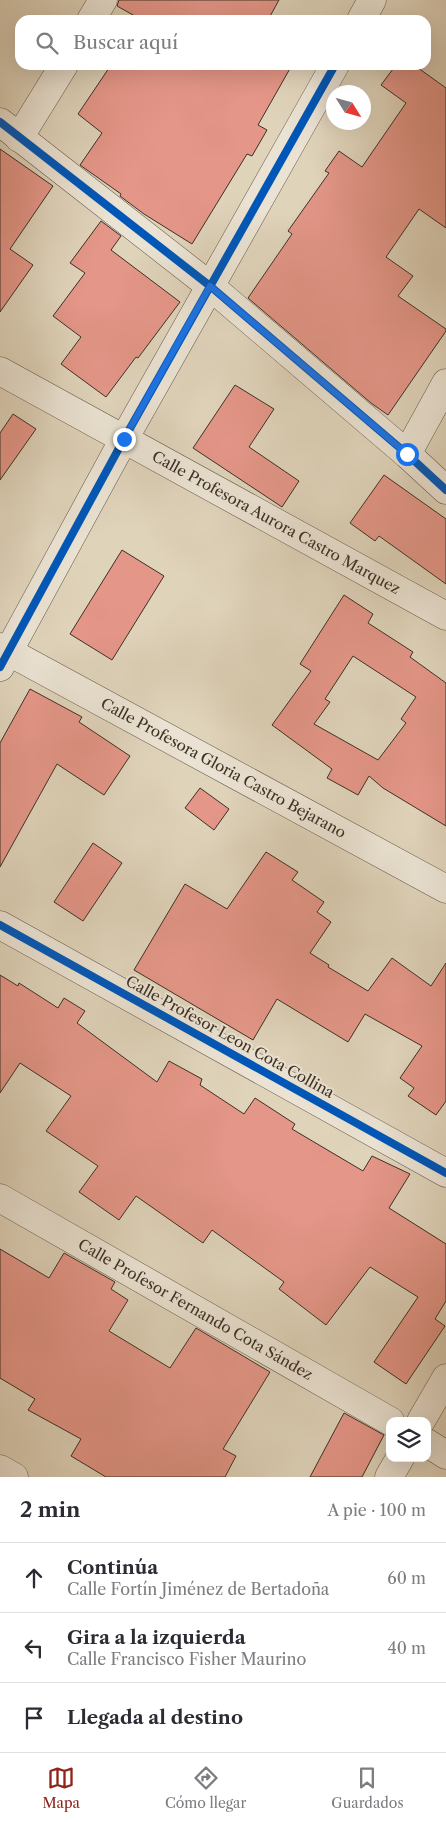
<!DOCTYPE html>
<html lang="es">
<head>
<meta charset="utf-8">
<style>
  body { margin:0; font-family:"Libre Caslon Text",serif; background:#f2f2f3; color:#2b2b33 }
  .controls { position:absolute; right:15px; bottom:15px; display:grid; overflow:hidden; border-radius:10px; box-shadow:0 5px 20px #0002 }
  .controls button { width:45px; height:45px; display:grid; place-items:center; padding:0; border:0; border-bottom:1px solid #e1e1e2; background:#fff; color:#2b2b33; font:25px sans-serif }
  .compass { position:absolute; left:326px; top:85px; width:45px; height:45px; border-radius:50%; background:#fff; box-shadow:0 5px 20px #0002; rotate:127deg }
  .stop { position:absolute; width:15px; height:15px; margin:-11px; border:4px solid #1a73e8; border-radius:50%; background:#fff }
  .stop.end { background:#1a73e8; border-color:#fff; box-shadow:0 1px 5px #0008 }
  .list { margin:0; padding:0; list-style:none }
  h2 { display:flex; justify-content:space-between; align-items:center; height:65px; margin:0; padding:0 20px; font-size:21px }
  h2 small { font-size:16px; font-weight:400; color:#7c7c81 }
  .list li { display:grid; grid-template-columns:32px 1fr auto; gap:15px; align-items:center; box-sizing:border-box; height:70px; padding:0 20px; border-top:1px solid #e1e1e2 }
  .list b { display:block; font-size:19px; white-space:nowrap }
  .list p { margin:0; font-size:16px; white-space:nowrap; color:#7c7c81 }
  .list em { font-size:16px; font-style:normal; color:#7c7c81 }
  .icon { flex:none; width:28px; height:28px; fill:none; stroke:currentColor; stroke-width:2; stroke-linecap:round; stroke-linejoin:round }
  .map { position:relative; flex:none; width:446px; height:1477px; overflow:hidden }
  .search { position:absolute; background:#fff; box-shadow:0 5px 20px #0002; left:15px; right:15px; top:15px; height:55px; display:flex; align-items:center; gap:12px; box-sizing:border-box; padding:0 18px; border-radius:15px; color:#7c7c81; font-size:19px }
  .sheet { height:275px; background:#fff }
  nav { display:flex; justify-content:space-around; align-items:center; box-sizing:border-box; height:70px; border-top:1px solid #e1e1e2; background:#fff; font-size:14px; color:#7c7c81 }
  nav a { display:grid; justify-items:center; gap:2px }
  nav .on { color:#8f2418 }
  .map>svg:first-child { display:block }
  .building { fill:#e49688; stroke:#3d3025; fill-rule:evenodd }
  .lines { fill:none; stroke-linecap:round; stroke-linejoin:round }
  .minor-casing { stroke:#66594a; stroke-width:29 }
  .minor { stroke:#eae2d2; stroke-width:28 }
  .cycleway-casing { stroke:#eae2d2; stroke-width:11 }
  .cycleway { stroke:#0057b8; stroke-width:8 }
  .route { stroke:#1a73e8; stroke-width:6 }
  .labels { text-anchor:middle; stroke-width:4; stroke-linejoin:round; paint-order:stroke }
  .street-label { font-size:15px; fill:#3d3025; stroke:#eae2d2 }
</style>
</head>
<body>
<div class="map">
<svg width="446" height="1477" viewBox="0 0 446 1477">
  <rect width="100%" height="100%" fill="#dfd3ba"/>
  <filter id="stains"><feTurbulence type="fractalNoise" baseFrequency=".004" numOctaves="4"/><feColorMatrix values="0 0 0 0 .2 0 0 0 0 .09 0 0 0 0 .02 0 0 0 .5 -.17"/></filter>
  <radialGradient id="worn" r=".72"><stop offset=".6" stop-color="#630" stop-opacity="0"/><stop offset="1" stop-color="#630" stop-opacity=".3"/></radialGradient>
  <g class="building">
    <polygon points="119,0 279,0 268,20 142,20 117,6"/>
    <polygon points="111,65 292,65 258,125 267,130 252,156 247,154 192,244 144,214 120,196 121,194 80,165 102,133 78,114"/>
    <polygon points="396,65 414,65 446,88 446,228 419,209 386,257 413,276 398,296 446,329 446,331 388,415 371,403 248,298 292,234 288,231 329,173 325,171 339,151 362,167 406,103 381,85"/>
    <polygon points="0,149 53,186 10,249 33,265 0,312"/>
    <polygon points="101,221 121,236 111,250 180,302 138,358 136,357 106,397 61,364 81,337 53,316 85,273 70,263"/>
    <polygon points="235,385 274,409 249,447 299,481 282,507 193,448"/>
    <polygon points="13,414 36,429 0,480 0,433"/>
    <polygon points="384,475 446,519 446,584 379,536 375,541 350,523"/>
    <polygon points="122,550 164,576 112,660 70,634"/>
    <path d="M344 595 373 614 368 623 413 652 410 657 446 683V826L383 788 369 776 358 795 327 778 332 769 272 725 311 671 300 664ZM353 656 416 697 401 719 406 723 378 760 314 724 330 702 325 699Z"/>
    <polygon points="30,689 82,717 79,722 130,756 104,795 57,764 0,867 0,743"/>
    <polygon points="200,788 229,809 214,830 185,808"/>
    <polygon points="93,843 122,863 83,921 54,902"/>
    <polygon points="266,852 298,872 292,880 324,902 317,912 331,922 310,953 329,965 328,967 368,991 392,958 431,986 446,963 446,1101 436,1115 408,1096 414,1088 400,1078 422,1046 365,1014 348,1042 277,999 253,1040 134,970 185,884 227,909"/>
    <polygon points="0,975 18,986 19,983 58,1008 64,998 85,1011 77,1023 157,1082 169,1061 202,1079 200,1085 244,1114 255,1098 295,1124 292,1129 363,1171 372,1156 410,1174 389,1208 446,1244 446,1301 435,1319 445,1326 406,1384 374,1362 418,1297 370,1267 326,1325 279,1289 284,1282 212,1230 203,1243 136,1196 119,1220 79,1192 98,1166 46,1131 71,1096 20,1063 0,1093"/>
    <polygon points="0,1249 49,1278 64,1253 115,1282 111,1289 128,1300 109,1331 170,1368 196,1328 270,1372 223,1449 236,1456 225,1477 106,1477 71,1456 81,1439 28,1410 35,1399 0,1378"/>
    <polygon points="344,1413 384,1435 362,1477 310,1477"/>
  </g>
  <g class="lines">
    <defs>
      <g id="minor">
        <polyline points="91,20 103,0"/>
        <polyline points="361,20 372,0"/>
        <polyline points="0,122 210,286 407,454 446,490"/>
        <polyline points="19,138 64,65"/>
        <path id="s1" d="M0 371 446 616"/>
        <polyline points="407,454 446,383"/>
        <path id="s2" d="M0 647 446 889"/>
        <polyline points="0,667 124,439 335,65"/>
        <polyline points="0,925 446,1173"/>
        <path id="s3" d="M0 1198 390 1421"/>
        <polyline points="421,1421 446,1378"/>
        <polyline points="427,1443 446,1455"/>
        <polyline points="0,1469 14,1477"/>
        <polyline points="389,1477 400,1458"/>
      </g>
    </defs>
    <use href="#minor" class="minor-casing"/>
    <use href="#minor" class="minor"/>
    <defs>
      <g id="cycleway">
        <polyline points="0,122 210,286 407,454 446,490"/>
        <polyline points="0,667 124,439 335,65"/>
        <polyline points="0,925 446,1173"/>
      </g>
    </defs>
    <use href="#cycleway" class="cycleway-casing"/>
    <use href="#cycleway" class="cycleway"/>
  </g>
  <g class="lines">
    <polyline class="route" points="124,439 210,286 407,454"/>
  </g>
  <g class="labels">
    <g class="street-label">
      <text dy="5" stroke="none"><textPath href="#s1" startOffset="315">Calle Profesora Aurora Castro Marquez</textPath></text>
      <text dy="5" stroke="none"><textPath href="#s2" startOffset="254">Calle Profesora Gloria Castro Bejarano</textPath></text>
      <text transform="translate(230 1037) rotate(29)" y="5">Calle Profesor Leon Cota Collina</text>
      <text dy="5" stroke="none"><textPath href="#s3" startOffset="225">Calle Profesor Fernando Cota Sández</textPath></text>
    </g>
  </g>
  <rect width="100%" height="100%" filter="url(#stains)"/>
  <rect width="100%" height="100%" fill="url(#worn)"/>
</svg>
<div class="controls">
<button><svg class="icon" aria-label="layers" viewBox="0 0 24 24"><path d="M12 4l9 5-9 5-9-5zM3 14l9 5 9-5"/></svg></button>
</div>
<svg class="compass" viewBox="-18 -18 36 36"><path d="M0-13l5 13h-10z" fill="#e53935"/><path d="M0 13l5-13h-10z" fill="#7c7c81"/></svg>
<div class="stop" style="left:407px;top:454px"></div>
<div class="stop end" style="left:124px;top:439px"></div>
<div class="search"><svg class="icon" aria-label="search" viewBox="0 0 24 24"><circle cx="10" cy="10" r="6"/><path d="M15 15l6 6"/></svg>Buscar aquí</div>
</div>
<section class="sheet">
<h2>2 min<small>A pie · 100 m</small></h2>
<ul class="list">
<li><svg class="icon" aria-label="ahead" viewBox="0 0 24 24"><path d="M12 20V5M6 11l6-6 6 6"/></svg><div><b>Continúa</b><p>Calle Fortín Jiménez de Bertadoña</p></div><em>60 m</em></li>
<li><svg class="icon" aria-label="left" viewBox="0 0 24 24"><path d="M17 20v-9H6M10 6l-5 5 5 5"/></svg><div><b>Gira a la izquierda</b><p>Calle Francisco Fisher Maurino</p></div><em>40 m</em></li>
<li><svg class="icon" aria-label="arrive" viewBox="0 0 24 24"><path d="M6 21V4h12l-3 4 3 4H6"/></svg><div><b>Llegada al destino</b></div></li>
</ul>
</section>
<nav>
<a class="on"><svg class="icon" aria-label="map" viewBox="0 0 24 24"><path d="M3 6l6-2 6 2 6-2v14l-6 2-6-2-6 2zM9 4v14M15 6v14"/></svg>Mapa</a>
<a><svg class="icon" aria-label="directions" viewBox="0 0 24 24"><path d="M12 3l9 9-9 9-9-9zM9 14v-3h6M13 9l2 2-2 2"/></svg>Cómo llegar</a>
<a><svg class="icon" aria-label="saved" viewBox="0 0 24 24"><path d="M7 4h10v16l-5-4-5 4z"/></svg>Guardados</a>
</nav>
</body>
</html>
